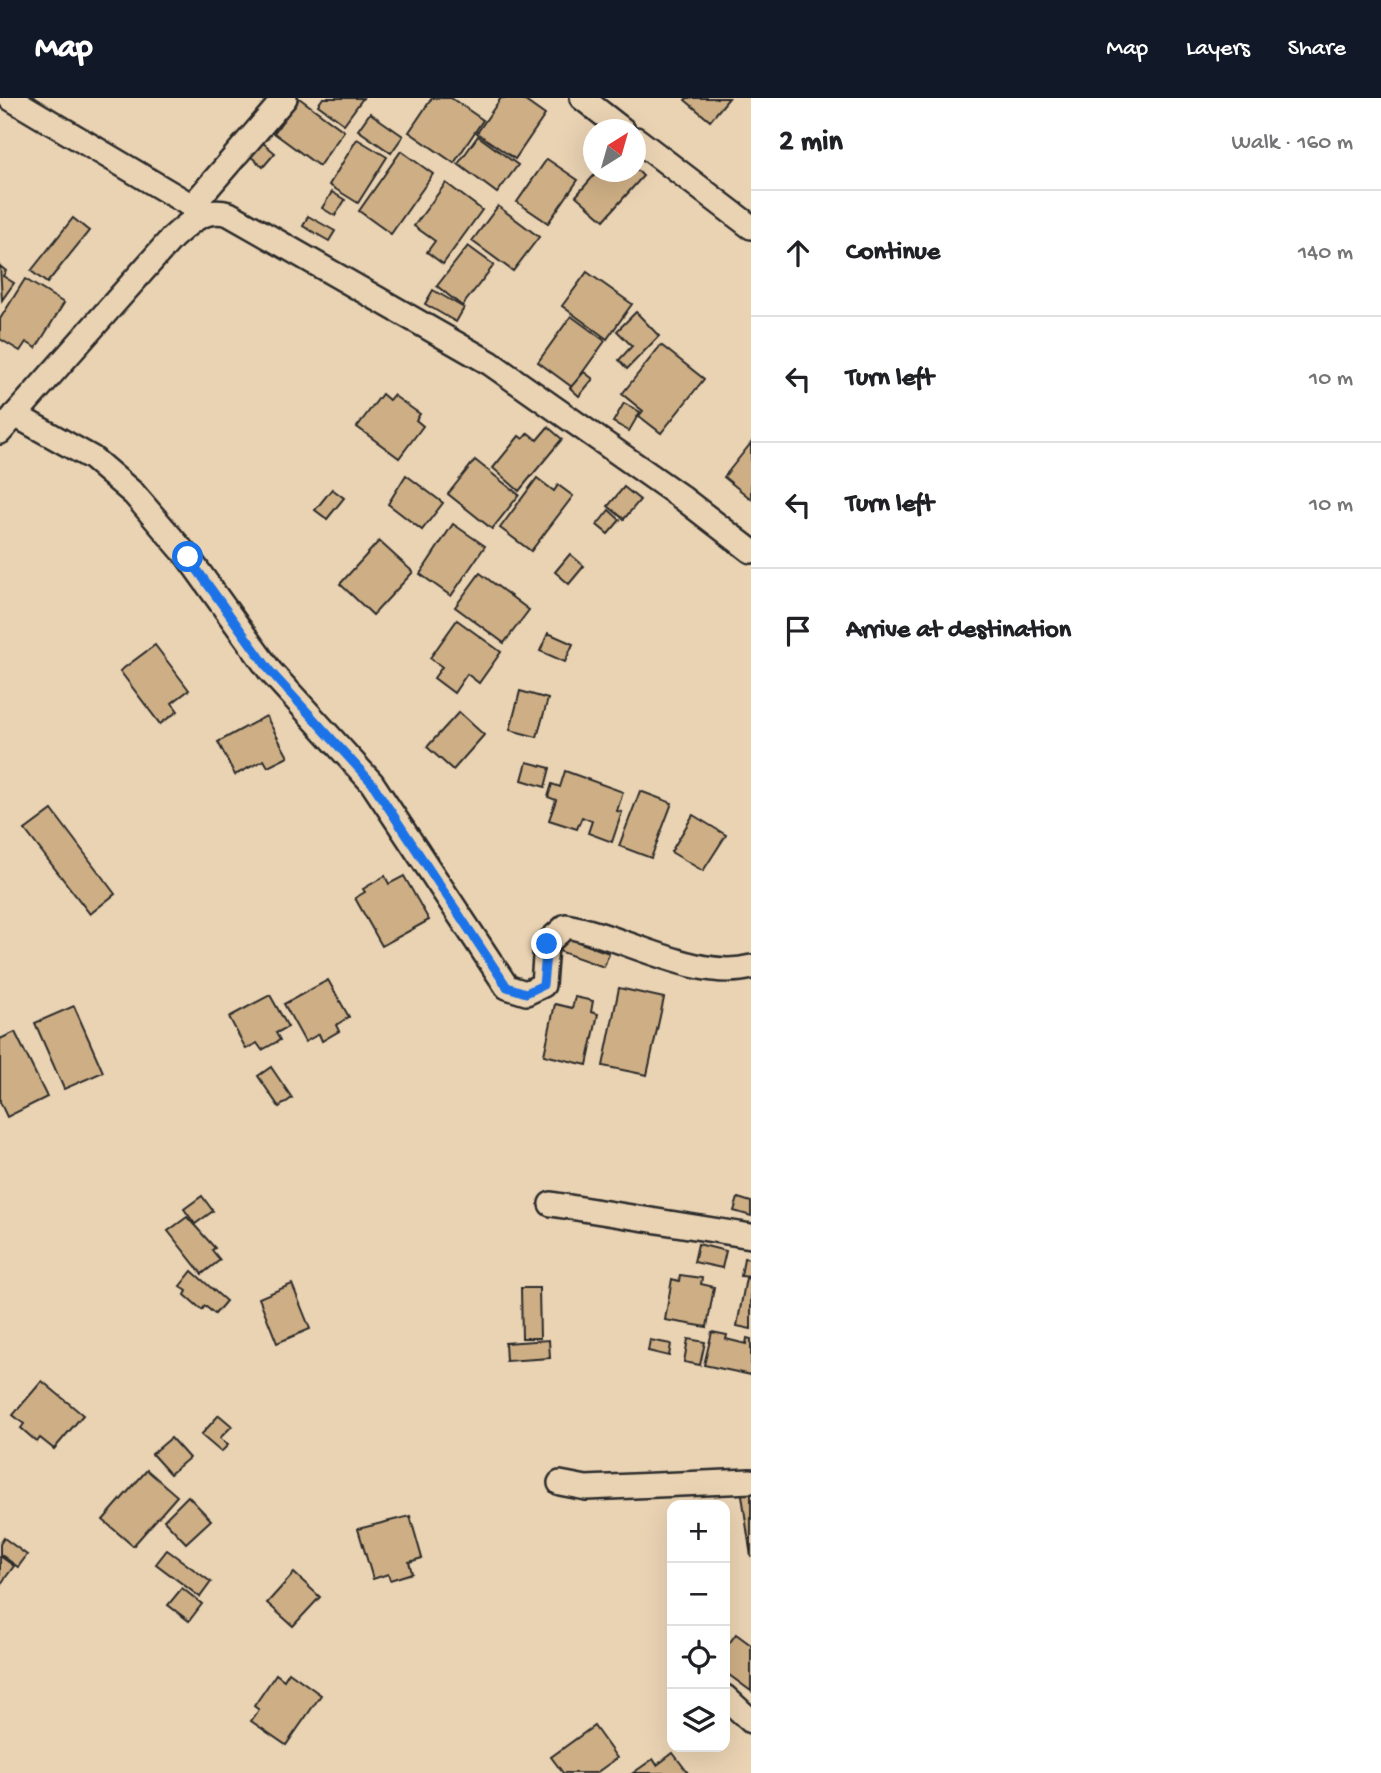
<!DOCTYPE html>
<html lang="en">
<head>
<meta charset="utf-8">
<style>
  body { margin:0; font-family:"Gochi Hand",sans-serif; background:#f6f6f6; color:#202124 }
  .controls { position:absolute; right:21px; bottom:21px; display:grid; overflow:hidden; border-radius:14px; box-shadow:0 7px 28px #0002 }
  .controls button { width:63px; height:63px; display:grid; place-items:center; padding:0; border:0; border-bottom:2px solid #e0e0e0; background:#fff; color:#202124; font:35px sans-serif }
  .compass { position:absolute; left:583px; top:21px; width:63px; height:63px; border-radius:50%; background:#fff; box-shadow:0 7px 28px #0002; rotate:37deg }
  .stop { position:absolute; width:21px; height:21px; margin:-16px; border:5px solid #1a73e8; border-radius:50%; background:#fff }
  .stop.end { background:#1a73e8; border-color:#fff; box-shadow:0 2px 7px #0008 }
  .list { margin:0; padding:0; list-style:none }
  h2 { display:flex; justify-content:space-between; align-items:center; height:91px; margin:0; padding:0 28px; font-size:30px }
  h2 small { font-size:23px; font-weight:400; color:#757577 }
  .list li { display:grid; grid-template-columns:46px 1fr auto; gap:21px; align-items:center; box-sizing:border-box; height:126px; padding:0 28px; border-top:2px solid #e0e0e0 }
  .list b { display:block; font-size:26px; white-space:nowrap }
  .list em { font-size:23px; font-style:normal; color:#757577 }
  .icon { flex:none; width:38px; height:38px; fill:none; stroke:currentColor; stroke-width:2; stroke-linecap:round; stroke-linejoin:round }
  .map { position:relative; flex:none; width:751px; height:1675px; overflow:hidden }
  header { display:flex; align-items:center; gap:42px; box-sizing:border-box; height:98px; padding:0 35px; background:#111827; color:#fff }
  header strong { font-size:33px }
  nav { display:flex; gap:38px; margin-inline-start:auto; font-size:24px }
  main { display:flex }
  aside { flex:1; background:#fff }
  .map>svg:first-child { display:block }
  .building { fill:#ceaf85; stroke:#2b2b2b; stroke-width:2 }
  .lines { fill:none; stroke-linecap:round; stroke-linejoin:round }
  .minor-casing { stroke:#2b2b2b; stroke-width:28 }
  .minor { stroke:#ead3b3; stroke-width:23 }
  .route { stroke:#1a73e8; stroke-width:9 }
</style>
</head>
<body>
<header>
<strong>Map</strong>
<nav><a>Map</a><a>Layers</a><a>Share</a></nav>
</header>
<main>
<div class="map">
<svg width="751" height="1675" viewBox="0 0 751 1675">
  <rect width="100%" height="100%" fill="#ead3b3"/>
  <filter id="ink" filterUnits="userSpaceOnUse"><feTurbulence type="fractalNoise" baseFrequency=".0143" numOctaves="2"/><feDisplacementMap in="SourceGraphic" scale="14" xChannelSelector="R" yChannelSelector="G"/><feConvolveMatrix kernelMatrix="1 2 1 2 8 2 1 2 1" color-interpolation-filters="sRGB"/></filter>
  <g filter="url(#ink)">
    <g class="building">
      <polygon points="299,0 344,33 319,68 274,35"/>
      <polygon points="323,0 363,0 344,26 318,7"/>
      <polygon points="432,0 451,0 483,22 454,65 409,34"/>
      <polygon points="501,0 521,0 545,17 515,61 477,35"/>
      <polygon points="687,0 729,0 710,23 685,2"/>
      <polygon points="370,15 403,38 391,55 358,32"/>
      <polygon points="478,38 518,67 497,95 458,66"/>
      <polygon points="357,41 387,59 358,105 329,87"/>
      <polygon points="262,44 275,55 263,69 250,58"/>
      <polygon points="401,53 433,76 391,136 359,113"/>
      <polygon points="547,61 578,82 548,125 517,104"/>
      <polygon points="636,71 643,78 604,122 576,98 597,74"/>
      <polygon points="446,85 482,112 443,166 427,154 435,143 414,128"/>
      <polygon points="332,94 345,102 335,118 322,110"/>
      <polygon points="498,108 539,139 513,173 472,143"/>
      <polygon points="308,118 335,133 329,143 303,128"/>
      <polygon points="73,120 89,133 47,185 31,173"/>
      <polygon points="468,148 494,167 462,208 437,188"/>
      <polygon points="0,168 6,173 3,178 14,185 2,202"/>
      <polygon points="587,174 632,206 607,241 562,208"/>
      <polygon points="25,181 64,205 36,250 26,244 20,253 0,241 0,221"/>
      <polygon points="433,192 464,210 456,224 425,206"/>
      <polygon points="636,214 659,238 627,271 619,262 632,248 617,233"/>
      <polygon points="571,218 605,243 572,289 538,264"/>
      <polygon points="661,247 704,281 661,335 639,318 643,313 622,296"/>
      <polygon points="584,274 593,281 579,298 570,290"/>
      <polygon points="382,296 389,302 393,297 420,316 416,322 423,328 399,360 357,329"/>
      <polygon points="624,305 640,314 629,333 613,324"/>
      <polygon points="548,329 562,341 519,393 493,370 519,338 523,341 528,335 537,342"/>
      <polygon points="751,345 751,401 724,379"/>
      <polygon points="475,362 519,397 492,431 448,396"/>
      <polygon points="406,377 443,405 422,432 388,406"/>
      <polygon points="537,380 554,393 558,387 573,398 531,453 500,430"/>
      <polygon points="624,389 640,402 624,421 608,408"/>
      <polygon points="332,391 344,400 327,421 315,412"/>
      <polygon points="609,412 620,422 608,436 597,427"/>
      <polygon points="453,426 485,448 451,498 420,476"/>
      <polygon points="379,443 413,474 373,517 340,486"/>
      <polygon points="570,456 584,468 569,486 555,474"/>
      <polygon points="480,475 529,512 504,545 455,509"/>
      <polygon points="457,522 501,554 479,585 467,576 454,595 434,580 442,569 430,560"/>
      <polygon points="548,535 573,546 565,564 540,553"/>
      <polygon points="155,547 189,592 172,605 178,613 160,626 120,573"/>
      <polygon points="520,593 548,601 537,639 510,632"/>
      <polygon points="459,614 484,637 453,672 427,649"/>
      <polygon points="266,618 288,659 268,669 264,662 235,677 218,644"/>
      <polygon points="527,664 550,670 545,689 522,682"/>
      <polygon points="565,673 623,694 617,713 622,714 612,744 588,735 592,723 582,719 577,731 549,722 556,702 548,699 552,686 560,689"/>
      <polygon points="640,693 672,705 651,760 619,748"/>
      <polygon points="52,712 115,796 90,816 25,732"/>
      <polygon points="693,717 726,737 703,773 671,754"/>
      <polygon points="385,778 389,786 404,778 429,822 382,848 355,800 365,794 363,791"/>
      <polygon points="561,838 609,855 604,869 556,852"/>
      <polygon points="328,882 349,919 336,927 339,933 322,943 319,936 305,944 284,906"/>
      <polygon points="619,890 664,900 647,977 603,968"/>
      <polygon points="270,897 288,929 276,935 280,942 262,952 257,945 246,951 229,919"/>
      <polygon points="575,899 593,903 591,914 598,916 587,967 544,957 555,906 572,910"/>
      <polygon points="74,908 103,974 64,991 35,925"/>
      <polygon points="15,934 47,999 7,1019 0,1004 0,941"/>
      <polygon points="271,969 292,1000 279,1009 258,978"/>
      <polygon points="202,1098 213,1113 195,1126 184,1111"/>
      <polygon points="738,1100 751,1104 751,1118 734,1113"/>
      <polygon points="187,1119 215,1150 212,1152 220,1162 202,1176 168,1133"/>
      <polygon points="698,1146 726,1153 722,1170 694,1164"/>
      <polygon points="744,1160 751,1161 751,1179 741,1178"/>
      <polygon points="192,1173 226,1203 215,1216 205,1208 202,1212 185,1197 187,1193 180,1188"/>
      <polygon points="680,1177 702,1180 701,1186 714,1189 707,1229 665,1222 672,1181 679,1183"/>
      <polygon points="746,1180 751,1181 751,1231 737,1228"/>
      <polygon points="292,1186 310,1231 277,1245 259,1200"/>
      <polygon points="521,1190 539,1190 540,1240 522,1240"/>
      <polygon points="712,1234 727,1237 726,1241 746,1246 747,1240 751,1241 751,1277 704,1267"/>
      <polygon points="688,1241 705,1244 700,1267 684,1264"/>
      <polygon points="549,1242 550,1260 506,1263 505,1245"/>
      <polygon points="650,1242 671,1246 669,1258 648,1253"/>
      <polygon points="42,1283 83,1317 54,1351 40,1340 37,1344 21,1330 24,1326 13,1317"/>
      <polygon points="219,1317 232,1328 220,1340 228,1347 221,1354 201,1337"/>
      <polygon points="171,1340 189,1360 170,1376 152,1356"/>
      <polygon points="147,1372 177,1398 133,1448 103,1422"/>
      <polygon points="751,1388 751,1459 741,1390"/>
      <polygon points="188,1398 211,1422 186,1445 164,1422"/>
      <polygon points="410,1418 422,1460 409,1464 412,1475 390,1482 388,1476 373,1481 358,1431"/>
      <polygon points="4,1440 27,1457 18,1469 0,1456 0,1446"/>
      <polygon points="167,1452 211,1484 200,1499 156,1466"/>
      <polygon points="0,1458 14,1468 0,1487"/>
      <polygon points="294,1475 320,1499 293,1528 267,1505"/>
      <polygon points="182,1490 202,1506 189,1523 168,1507"/>
      <polygon points="736,1536 751,1547 751,1593 725,1574 725,1551"/>
      <polygon points="289,1574 321,1597 286,1647 251,1623 259,1612 254,1608 276,1576 284,1582"/>
      <polygon points="594,1628 617,1660 596,1675 563,1675 551,1659"/>
      <polygon points="673,1655 688,1675 633,1675 653,1661 657,1667"/>
    </g>
    <g class="lines">
      <defs>
        <g id="minor">
          <polyline points="10,0 192,108"/>
          <polyline points="582,0 623,32"/>
          <polyline points="636,41 751,129"/>
          <polyline points="196,120 192,108 285,0"/>
          <path d="M15 317 92 360 134 396 188 459 270 573 372 685 507 889 526 895 543 887 546 846 566 828C622 837 698 884 751 869"/>
          <path d="M0 334 172 140C190 124 204 109 229 116L490 265 681 399 751 453"/>
          <polyline points="551,1106 751,1138"/>
          <polyline points="560,1385 586,1390 751,1383"/>
          <polyline points="725,1599 751,1623"/>
        </g>
      </defs>
      <use href="#minor" class="minor-casing"/>
      <use href="#minor" class="minor"/>
    </g>
  </g>
  <g class="lines" filter="url(#ink)">
    <polyline class="route" points="188,459 270,573 372,685 507,889 526,895 543,887 547,846"/>
  </g>
</svg>
<div class="controls">
<button>+</button>
<button>−</button>
<button><svg class="icon" aria-label="locate" viewBox="0 0 24 24"><circle cx="12" cy="12" r="6"/><path d="M12 2v4M12 18v4M2 12h4M18 12h4"/></svg></button>
<button><svg class="icon" aria-label="layers" viewBox="0 0 24 24"><path d="M12 4l9 5-9 5-9-5zM3 14l9 5 9-5"/></svg></button>
</div>
<svg class="compass" viewBox="-18 -18 36 36"><path d="M0-13l5 13h-10z" fill="#e53935"/><path d="M0 13l5-13h-10z" fill="#757577"/></svg>
<div class="stop" style="left:188px;top:459px"></div>
<div class="stop end" style="left:547px;top:846px"></div>
</div>
<aside>
<h2>2 min<small>Walk · 160 m</small></h2>
<ul class="list">
<li><svg class="icon" aria-label="ahead" viewBox="0 0 24 24"><path d="M12 20V5M6 11l6-6 6 6"/></svg><div><b>Continue</b></div><em>140 m</em></li>
<li><svg class="icon" aria-label="left" viewBox="0 0 24 24"><path d="M17 20v-9H6M10 6l-5 5 5 5"/></svg><div><b>Turn left</b></div><em>10 m</em></li>
<li><svg class="icon" aria-label="left" viewBox="0 0 24 24"><path d="M17 20v-9H6M10 6l-5 5 5 5"/></svg><div><b>Turn left</b></div><em>10 m</em></li>
<li><svg class="icon" aria-label="arrive" viewBox="0 0 24 24"><path d="M6 21V4h12l-3 4 3 4H6"/></svg><div><b>Arrive at destination</b></div></li>
</ul>
</aside>
</main>
</body>
</html>
